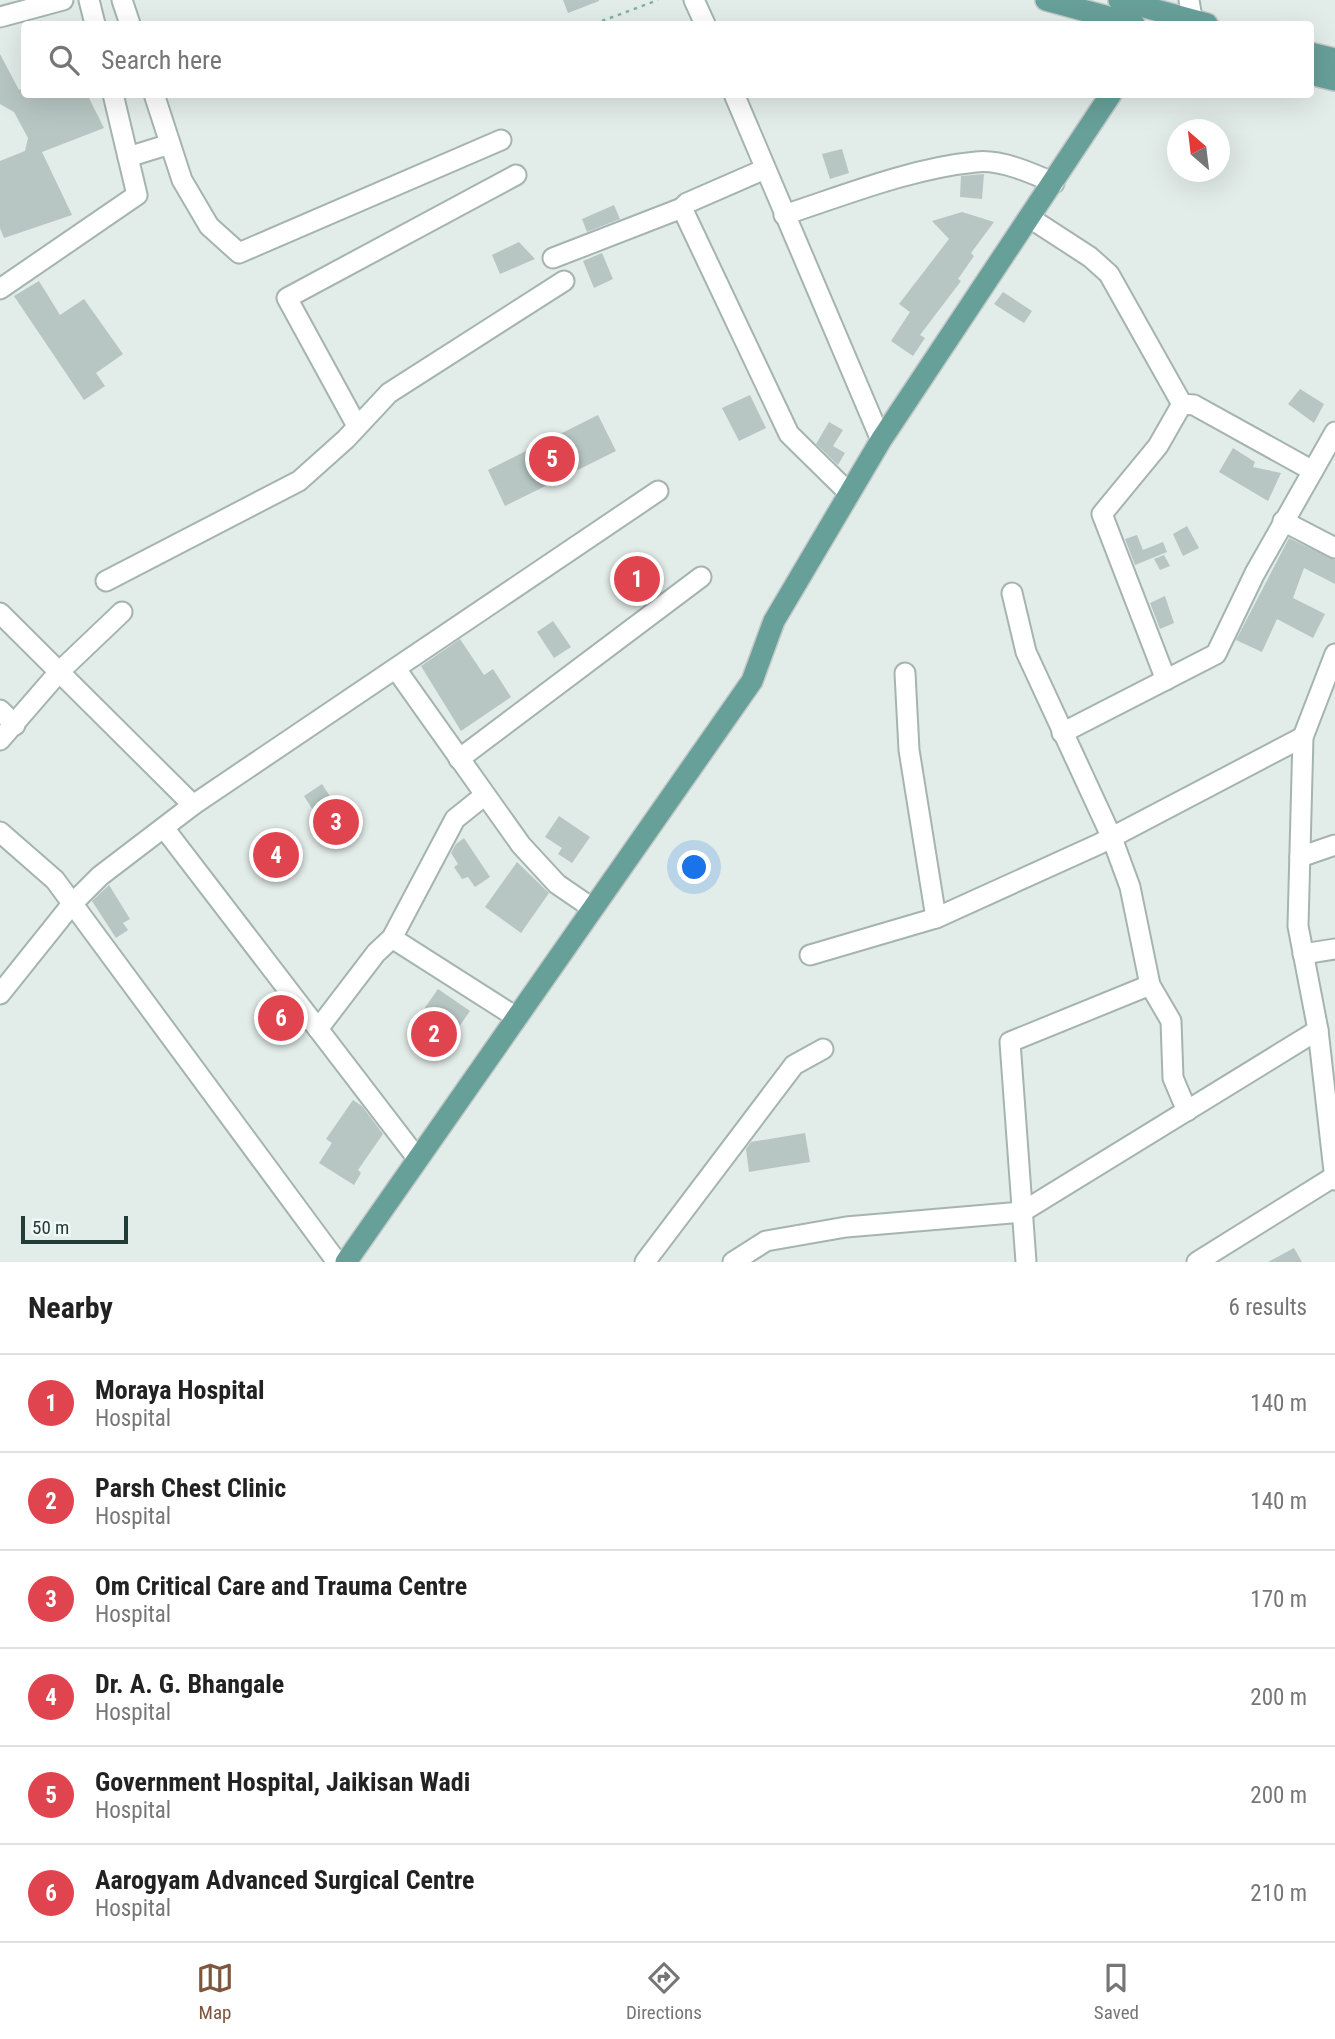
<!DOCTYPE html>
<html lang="en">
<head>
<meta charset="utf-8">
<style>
  body { margin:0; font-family:"Roboto Condensed",sans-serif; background:#f6f6f6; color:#222 }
  .compass { position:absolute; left:1167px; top:119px; width:63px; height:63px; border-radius:50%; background:#fff; box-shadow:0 7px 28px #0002; rotate:332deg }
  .scale { position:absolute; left:21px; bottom:18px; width:107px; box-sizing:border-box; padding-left:7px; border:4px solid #223c38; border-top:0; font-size:19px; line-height:24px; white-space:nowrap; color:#223c38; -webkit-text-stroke:5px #f2f8f6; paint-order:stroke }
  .you { position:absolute; left:695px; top:868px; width:24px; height:24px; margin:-18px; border:5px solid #fff; border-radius:50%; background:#1a73e8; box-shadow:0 0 0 10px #1a73e833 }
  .badge { display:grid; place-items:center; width:46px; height:46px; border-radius:50%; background:#7e563d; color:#fff; font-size:23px; font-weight:700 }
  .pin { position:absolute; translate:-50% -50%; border:4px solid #fff; box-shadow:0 2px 7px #0006 }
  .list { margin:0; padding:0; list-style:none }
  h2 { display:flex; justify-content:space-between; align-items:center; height:91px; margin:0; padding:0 28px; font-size:30px }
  h2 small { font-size:23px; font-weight:400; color:#767676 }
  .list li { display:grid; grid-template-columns:46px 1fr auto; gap:21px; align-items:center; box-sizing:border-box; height:98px; padding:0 28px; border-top:2px solid #e0e0e0 }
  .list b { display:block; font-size:26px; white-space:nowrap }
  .list p { margin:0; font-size:23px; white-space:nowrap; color:#767676 }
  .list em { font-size:23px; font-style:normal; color:#767676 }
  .icon { flex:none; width:38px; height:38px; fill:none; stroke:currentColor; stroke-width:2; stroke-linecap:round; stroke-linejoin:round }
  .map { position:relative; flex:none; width:1335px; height:1262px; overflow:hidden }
  .search { position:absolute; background:#fff; box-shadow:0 7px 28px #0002; left:21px; right:21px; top:21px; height:77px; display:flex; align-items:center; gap:18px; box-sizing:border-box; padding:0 24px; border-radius:7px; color:#767676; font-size:26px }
  .sheet { height:679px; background:#fff }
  nav { display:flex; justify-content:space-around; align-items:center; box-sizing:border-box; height:98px; border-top:2px solid #e0e0e0; background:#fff; font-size:19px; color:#767676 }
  nav a { display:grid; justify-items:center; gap:4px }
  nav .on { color:#7e563d }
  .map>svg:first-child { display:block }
  .building { fill:#b7c6c2 }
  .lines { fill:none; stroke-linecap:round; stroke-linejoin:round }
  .minor-casing { stroke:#a5b4b0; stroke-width:23 }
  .major-casing { stroke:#c1c8c7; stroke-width:24 }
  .path { stroke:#83aea7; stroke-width:2.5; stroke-dasharray:3.5 5; stroke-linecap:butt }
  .minor { stroke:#fff; stroke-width:19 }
  .major { stroke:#67a099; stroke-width:21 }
</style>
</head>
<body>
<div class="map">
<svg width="1335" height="1262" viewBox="0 0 1335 1262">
  <rect width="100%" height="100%" fill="#e2ece8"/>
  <g class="building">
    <polygon points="563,0 599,0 599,1 568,13"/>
    <polygon points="0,54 19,90 24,88 24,94 87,94 104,128 42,152 72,215 4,238 0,228 0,161 25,151 28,138 14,112 0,104"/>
    <polygon points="842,149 849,173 830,179 822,154"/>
    <polygon points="984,174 982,199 960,197 961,176"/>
    <polygon points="614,205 620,219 587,232 582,219"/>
    <polygon points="962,212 994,222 971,253 974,256 958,279 961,281 920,335 925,338 913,356 891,341 910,312 899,304 949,239 932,221"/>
    <polygon points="519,242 535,259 500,274 492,255"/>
    <polygon points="602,253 613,279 594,288 583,261"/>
    <polygon points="39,281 60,315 84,299 123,354 96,373 105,386 84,400 14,296"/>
    <polygon points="1003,292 1032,311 1024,323 994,304"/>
    <polygon points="1300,389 1324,404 1314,423 1288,404"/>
    <polygon points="750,395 766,428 739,441 722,408"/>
    <polygon points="598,415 616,451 505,506 488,470"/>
    <polygon points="829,422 843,430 833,446 845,453 838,465 816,444"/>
    <polygon points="1233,448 1255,462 1253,467 1281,473 1268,501 1219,472"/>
    <polygon points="1187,526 1199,548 1183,556 1173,534"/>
    <polygon points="1137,535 1143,550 1163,542 1167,552 1135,565 1125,539"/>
    <polygon points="1289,538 1335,560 1335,584 1304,568 1293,598 1325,614 1313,638 1277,619 1262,652 1236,640"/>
    <polygon points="1164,555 1170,566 1160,570 1154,559"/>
    <polygon points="635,557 654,587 636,598 617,568"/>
    <polygon points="1165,596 1174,623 1160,629 1150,603"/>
    <polygon points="553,621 571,647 554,658 537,632"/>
    <polygon points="460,639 484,675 493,669 511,697 461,731 421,666"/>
    <polygon points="322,784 349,826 331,838 304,796"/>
    <polygon points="559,816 590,837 572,863 558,854 562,848 545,837"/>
    <polygon points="464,838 490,877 475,887 468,877 462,879 454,867 458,864 451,853 456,844"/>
    <polygon points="517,862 549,893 521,933 485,907"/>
    <polygon points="109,885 130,919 123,923 128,930 116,938 92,901"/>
    <polygon points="438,989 470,1011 440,1054 408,1032"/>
    <polygon points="282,1002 296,1020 280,1033 266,1015"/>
    <polygon points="353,1100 362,1106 383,1134 358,1170 361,1173 354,1185 319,1163 332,1143 326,1139"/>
    <polygon points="805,1133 810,1162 749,1172 746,1149 751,1142"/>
    <polygon points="1294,1248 1302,1262 1268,1262"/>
  </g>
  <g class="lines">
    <defs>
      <g id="minor">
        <polyline points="89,0 95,24"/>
        <polyline points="122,0 130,24"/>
        <polyline points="694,0 705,24"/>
        <polyline points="1189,0 1193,24"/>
        <polyline points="0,17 63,0"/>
        <polyline points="154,94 182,180 209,226 239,253 501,140"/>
        <polyline points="734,94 881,440"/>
        <polyline points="128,157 170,144"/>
        <polyline points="682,208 789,434 849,493"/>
        <path d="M784 215C845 195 912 168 976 162 1000 159 1032 173 1054 183"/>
        <polyline points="1030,218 1090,257 1109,274 1182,404 1194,405 1313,471"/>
        <polyline points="553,258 682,208 687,203 765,169"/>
        <polyline points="0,289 137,195 113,94"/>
        <polyline points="357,426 287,298 516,175"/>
        <polyline points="1283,521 1335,548"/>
        <polyline points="106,581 299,481 346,439 389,393 564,281"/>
        <polyline points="1012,593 1026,652 1112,838 1130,887 1150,985 1171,1021 1173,1078 1187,1111"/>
        <polyline points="0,613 193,805"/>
        <polyline points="1335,654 1303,737 1298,926 1318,1030 1335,1180"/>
        <polyline points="396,669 521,845 557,884 592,908"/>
        <polyline points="905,673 909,750 936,918"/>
        <polyline points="1166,680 1102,514 1158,446 1182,404"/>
        <polyline points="0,710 15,725"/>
        <polyline points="1062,733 1216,654 1255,573 1335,432"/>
        <polyline points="0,740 59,672 122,612"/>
        <polyline points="459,759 701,577"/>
        <polyline points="164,828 417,1158"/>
        <polyline points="0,832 55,880 337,1262"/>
        <polyline points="1300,857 1335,845"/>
        <polyline points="392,938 516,1017"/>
        <polyline points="1303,954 1335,949"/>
        <polyline points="810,955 936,918 1099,844 1303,737"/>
        <polyline points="0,994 72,904 100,876 193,805 658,491"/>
        <polyline points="318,1029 376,953 392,938 455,819 485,795"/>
        <polyline points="645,1262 794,1065 823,1049"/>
        <polyline points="733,1262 766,1241 846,1227 1022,1212 1318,1030"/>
        <polyline points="1026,1262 1010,1042 1150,985"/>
        <polyline points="1197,1262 1335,1176"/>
      </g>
      <g id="major">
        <polyline points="1046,0 1134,24"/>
        <polyline points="1119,0 1207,24"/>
        <polyline points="1310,53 1335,59"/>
        <polyline points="1310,74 1335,80"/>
        <polyline points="346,1262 752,681 774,621 881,440 1111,94"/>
      </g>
    </defs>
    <use href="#minor" class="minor-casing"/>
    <use href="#major" class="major-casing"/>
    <polyline class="path" points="594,24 658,0"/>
    <use href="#minor" class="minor"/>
    <use href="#major" class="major"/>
  </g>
</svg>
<svg class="compass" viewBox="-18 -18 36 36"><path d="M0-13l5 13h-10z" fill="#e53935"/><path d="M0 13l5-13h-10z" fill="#767676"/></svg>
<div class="scale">50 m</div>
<div class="you"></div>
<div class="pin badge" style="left:637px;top:579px;background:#e0444e">1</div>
<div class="pin badge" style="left:434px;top:1034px;background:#e0444e">2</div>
<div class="pin badge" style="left:336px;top:822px;background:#e0444e">3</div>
<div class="pin badge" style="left:276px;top:855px;background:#e0444e">4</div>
<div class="pin badge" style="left:552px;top:459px;background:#e0444e">5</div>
<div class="pin badge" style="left:281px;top:1018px;background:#e0444e">6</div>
<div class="search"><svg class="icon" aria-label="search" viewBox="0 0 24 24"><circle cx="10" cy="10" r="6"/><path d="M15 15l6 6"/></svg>Search here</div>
</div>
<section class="sheet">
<h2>Nearby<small>6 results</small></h2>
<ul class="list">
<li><span class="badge" style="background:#e0444e">1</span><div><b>Moraya Hospital</b><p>Hospital</p></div><em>140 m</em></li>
<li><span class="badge" style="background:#e0444e">2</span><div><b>Parsh Chest Clinic</b><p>Hospital</p></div><em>140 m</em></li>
<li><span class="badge" style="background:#e0444e">3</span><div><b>Om Critical Care and Trauma Centre</b><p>Hospital</p></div><em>170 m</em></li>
<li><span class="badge" style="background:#e0444e">4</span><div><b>Dr. A. G. Bhangale</b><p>Hospital</p></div><em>200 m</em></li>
<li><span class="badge" style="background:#e0444e">5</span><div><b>Government Hospital, Jaikisan Wadi</b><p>Hospital</p></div><em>200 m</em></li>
<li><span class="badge" style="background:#e0444e">6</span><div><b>Aarogyam Advanced Surgical Centre</b><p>Hospital</p></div><em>210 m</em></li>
</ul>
</section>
<nav>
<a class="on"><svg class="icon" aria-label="map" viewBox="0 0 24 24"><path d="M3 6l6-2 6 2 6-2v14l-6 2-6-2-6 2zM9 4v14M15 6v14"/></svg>Map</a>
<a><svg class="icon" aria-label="directions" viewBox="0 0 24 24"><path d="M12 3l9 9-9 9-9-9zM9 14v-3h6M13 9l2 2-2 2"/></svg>Directions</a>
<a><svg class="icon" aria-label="saved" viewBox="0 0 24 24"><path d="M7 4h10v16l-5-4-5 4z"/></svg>Saved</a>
</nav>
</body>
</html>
